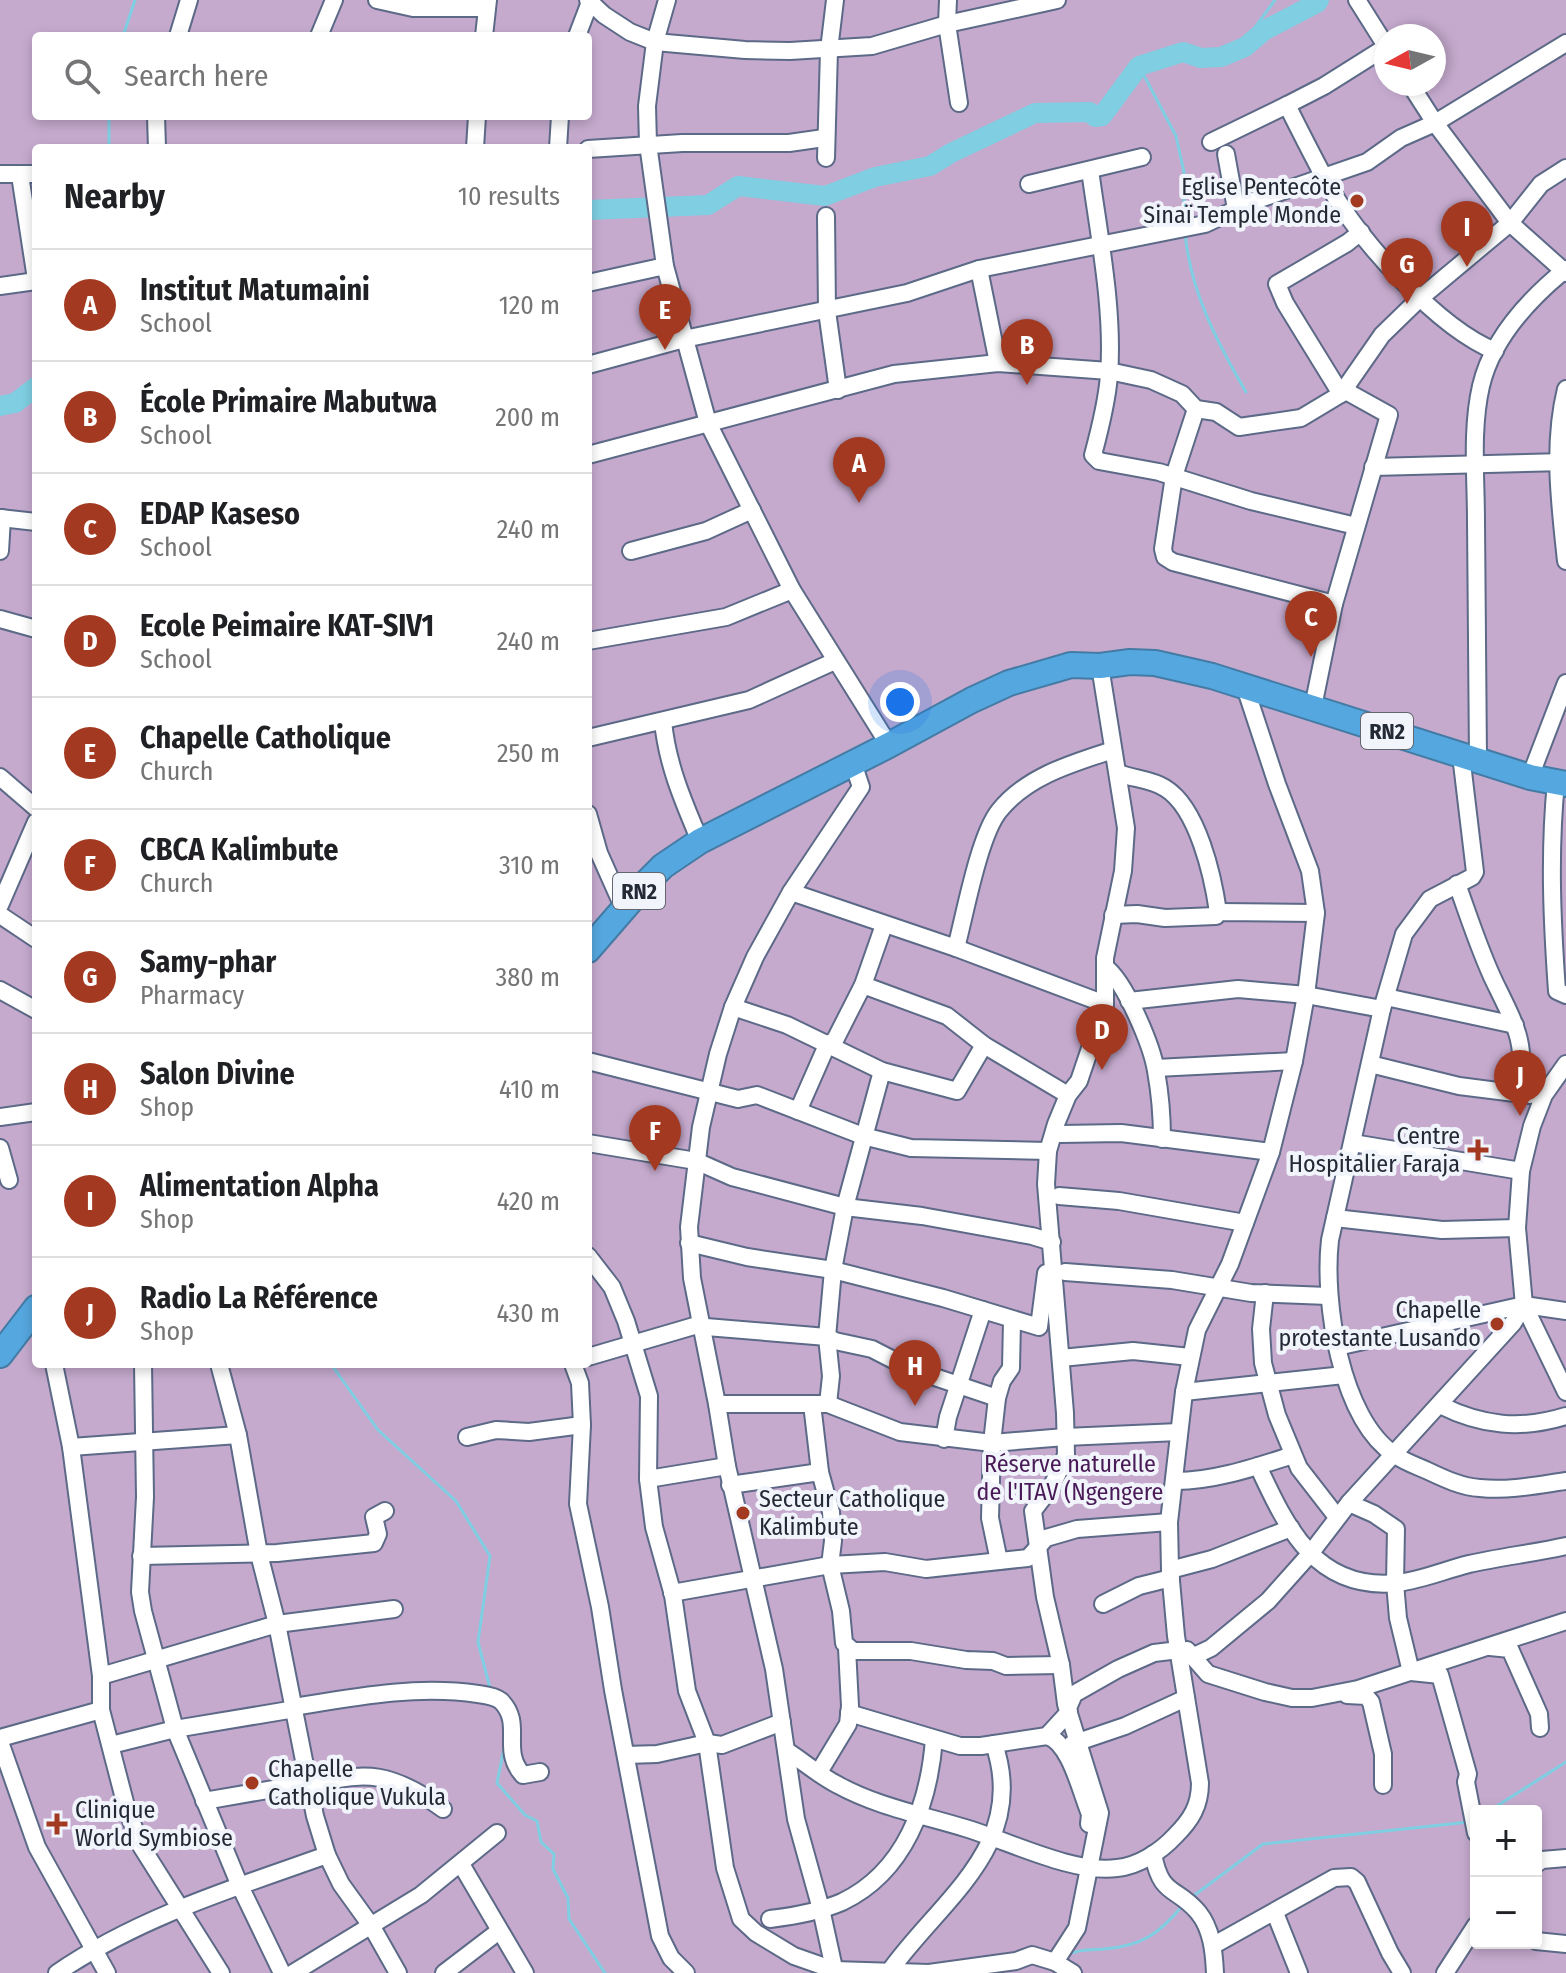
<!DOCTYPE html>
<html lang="en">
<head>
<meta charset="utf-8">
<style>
  body { margin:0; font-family:"Fira Sans Condensed",sans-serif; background:#f6f6f6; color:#202124 }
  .controls { position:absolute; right:24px; bottom:24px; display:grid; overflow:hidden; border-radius:8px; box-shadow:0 4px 12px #0003 }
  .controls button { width:72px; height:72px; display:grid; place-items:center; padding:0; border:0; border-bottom:2px solid #e0e0e0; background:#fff; color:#202124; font:40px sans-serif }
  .compass { position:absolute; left:1374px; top:24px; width:72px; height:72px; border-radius:50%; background:#fff; box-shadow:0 4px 12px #0003; rotate:262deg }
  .you { position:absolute; left:900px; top:702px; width:28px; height:28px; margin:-20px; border:6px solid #fff; border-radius:50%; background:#1a73e8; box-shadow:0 0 0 12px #1a73e833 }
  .badge { display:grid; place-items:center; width:52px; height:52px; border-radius:50%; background:#a23920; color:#fff; font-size:26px; font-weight:700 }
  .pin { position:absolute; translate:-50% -66px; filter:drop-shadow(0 2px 4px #0008) }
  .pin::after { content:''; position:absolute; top:42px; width:28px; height:24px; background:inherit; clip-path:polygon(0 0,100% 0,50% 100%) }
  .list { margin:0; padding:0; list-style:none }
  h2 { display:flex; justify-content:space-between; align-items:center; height:104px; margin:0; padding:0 32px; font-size:34px }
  h2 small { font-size:26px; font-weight:400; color:#757577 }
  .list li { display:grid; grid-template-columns:52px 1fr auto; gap:24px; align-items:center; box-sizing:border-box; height:112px; padding:0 32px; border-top:2px solid #e0e0e0 }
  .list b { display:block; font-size:30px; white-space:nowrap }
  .list p { margin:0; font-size:26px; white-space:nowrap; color:#757577 }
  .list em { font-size:26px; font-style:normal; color:#757577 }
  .icon { flex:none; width:44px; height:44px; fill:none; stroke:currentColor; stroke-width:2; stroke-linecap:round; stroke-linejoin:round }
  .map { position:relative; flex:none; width:1566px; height:1973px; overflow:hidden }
  .search { position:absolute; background:#fff; box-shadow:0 4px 12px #0003; left:32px; top:32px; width:560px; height:88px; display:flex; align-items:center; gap:20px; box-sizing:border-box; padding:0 28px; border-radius:8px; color:#757577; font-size:30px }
  .panel { position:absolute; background:#fff; box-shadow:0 4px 12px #0003; left:32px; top:144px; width:560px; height:1224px; border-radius:8px }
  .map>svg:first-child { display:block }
  .green { fill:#c5aace; fill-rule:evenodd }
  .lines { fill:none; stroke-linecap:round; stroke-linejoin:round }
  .stream { stroke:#7fcee2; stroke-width:3 }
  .river { stroke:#7fcee2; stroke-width:20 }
  .minor-casing { stroke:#5c6987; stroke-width:20 }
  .highway-casing { stroke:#447ba4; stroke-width:28 }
  .minor { stroke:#fff; stroke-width:16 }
  .highway { stroke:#55a7df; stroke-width:24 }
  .poi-dot { fill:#a23920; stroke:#f1f5fb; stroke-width:3 }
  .labels { text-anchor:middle; stroke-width:8; stroke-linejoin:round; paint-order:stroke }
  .shield { fill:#f1f5fb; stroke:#626671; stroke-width:2 }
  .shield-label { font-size:22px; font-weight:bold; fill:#242936 }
  .poi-label { font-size:24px; fill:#242936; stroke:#f1f5fb; text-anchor:end }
  .park-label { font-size:24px; fill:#491a57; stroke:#f1f5fb }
</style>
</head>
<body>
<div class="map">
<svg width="1566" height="1973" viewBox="0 0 1566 1973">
  <rect width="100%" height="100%" fill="#dee7fc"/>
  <path class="green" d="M0 0H1566V1973H0ZM36 36H588V116H36ZM1386 36H1434V84H1386ZM36 148H588V1364H36ZM1476 1811H1536V1943H1476Z"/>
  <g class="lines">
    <g class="stream">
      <polyline points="123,36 135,0"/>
      <polyline points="1236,51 1240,42 1251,33 1275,0"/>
      <polyline points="1139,66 1176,136 1184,172 1184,221"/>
      <polyline points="109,116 109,148"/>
      <path d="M1185 232C1190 291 1217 342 1246 392"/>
      <polyline points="331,1364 378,1430 456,1501 490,1556 478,1642 491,1692"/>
      <polyline points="504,1748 497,1783 525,1815 537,1821 541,1842 554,1854 553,1869 568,1898 569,1919 605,1973"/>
      <polyline points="1489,1811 1566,1762"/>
      <polyline points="1192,1897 1263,1844 1469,1822"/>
      <path d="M1067 1955C1079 1949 1091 1950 1104 1949 1142 1946 1159 1934 1183 1905"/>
    </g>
    <g class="river">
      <polyline points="588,210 708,205 738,186 825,196 875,177 930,166 951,153 1035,113 1090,112 1095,117 1102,116 1139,66 1183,52 1201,58 1221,57 1245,47 1265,30 1317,3 1319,0"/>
      <polyline points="0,406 15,403 36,387"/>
    </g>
    <defs>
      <g id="minor">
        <polyline points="377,0 413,8 487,8"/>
        <polyline points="588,0 604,15 630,32 655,42 745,50 790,51 872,46 947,24 1057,0"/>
        <polyline points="667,0 655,42 647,106 648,144 665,266 708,423 792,590 889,745"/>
        <polyline points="948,0 947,24 959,103"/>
        <polyline points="1357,0 1386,46"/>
        <polyline points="178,36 189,0"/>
        <polyline points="319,36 334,0"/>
        <polyline points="484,36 488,0"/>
        <polyline points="577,36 590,2"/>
        <path d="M1386 47 1324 86 1287 105C1301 133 1315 161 1330 188 1360 241 1438 328 1495 351"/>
        <polyline points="1410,84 1435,123 1510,223 1566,273"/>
        <polyline points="156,116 157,148"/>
        <polyline points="1211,142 1287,105"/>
        <polyline points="475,148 477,116"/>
        <polyline points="558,148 560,116"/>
        <polyline points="588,149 682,143 789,143 824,138"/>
        <polyline points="1226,154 1236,209"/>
        <polyline points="826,158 829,50 835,0"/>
        <path d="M1090 170C1099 236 1114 310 1109 375 1107 402 1100 429 1093 455L1099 461 1159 472 1251 501 1356 526"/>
        <polyline points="0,174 36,174"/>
        <polyline points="20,175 36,279"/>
        <polyline points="1029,184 1142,157"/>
        <polyline points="826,216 827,311 838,390"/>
        <polyline points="979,269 998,363"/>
        <polyline points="588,283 665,266"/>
        <polyline points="0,286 36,281"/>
        <polyline points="588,365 684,339 907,293 979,269 1205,224 1254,201 1367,162 1401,138 1435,123 1566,43"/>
        <path d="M1566 389C1552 446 1560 504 1566 561"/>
        <polyline points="1341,394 1285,303 1277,284 1347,243 1361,232"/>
        <polyline points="1196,409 1174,476 1163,549 1165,557 1173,562 1334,604"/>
        <polyline points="588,455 894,374 998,363 1109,371 1151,380 1182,394 1196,409 1216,412 1239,427 1301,418 1341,394 1382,335 1419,299 1510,223 1541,184 1566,168"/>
        <polyline points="1373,467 1566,462"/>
        <polyline points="0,518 36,522"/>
        <polyline points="0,551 2,518"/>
        <polyline points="631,551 706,531 752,510"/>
        <polyline points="0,619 36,629"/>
        <polyline points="588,641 726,617 792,590"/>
        <polyline points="1313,707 1334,604 1389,415 1344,390"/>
        <path d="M663 721C667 764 683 801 700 841"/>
        <polyline points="588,738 749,700 835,661"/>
        <path d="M1461 755 1475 872 1472 877 1430 899 1404 934 1382 1009 1330 1240C1323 1300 1340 1419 1395 1455 1405 1462 1417 1466 1428 1471 1445 1479 1462 1487 1480 1488 1509 1491 1538 1485 1566 1481"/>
        <path d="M1478 760C1477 681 1477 601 1476 521 1476 478 1471 429 1481 386 1492 339 1529 299 1566 269"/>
        <path d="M1118 773C1133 779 1151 779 1165 788 1198 808 1213 877 1218 912"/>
        <polyline points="0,777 36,808"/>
        <polyline points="1530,777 1566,683"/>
        <path d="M1556 782C1549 853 1552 921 1557 991L1566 995"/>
        <polyline points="588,814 599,853 624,909"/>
        <path d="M1457 884C1469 917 1480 952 1495 983 1518 1030 1525 1041 1521 1095"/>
        <polyline points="791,892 956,948 1105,1004"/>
        <polyline points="0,905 36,822"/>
        <polyline points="0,915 36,939"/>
        <polyline points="1113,915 1137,914 1165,918 1216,916 1218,912 1316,913"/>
        <path d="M956 948C965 914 979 836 999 811 1027 776 1073 763 1113 750"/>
        <path d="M1105 967C1125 981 1152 1046 1156 1071 1160 1093 1162 1116 1162 1139"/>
        <polyline points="863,985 947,1016 984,1045 1068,1095"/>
        <polyline points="0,990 36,1010"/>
        <polyline points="1386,997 1515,1025"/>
        <polyline points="1129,1001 1238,989 1306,995 1382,1009"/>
        <polyline points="733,1007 787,1025 882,1071 957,1091 984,1045"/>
        <polyline points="588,1061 738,1099 757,1095 863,1136 911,1148 1048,1151"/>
        <polyline points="1370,1064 1459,1086 1530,1095"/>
        <polyline points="1156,1068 1294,1061"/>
        <polyline points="798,1111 827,1045 835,1040 863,985 884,925"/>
        <polyline points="0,1117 36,1112"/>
        <polyline points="1060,1134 1121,1133 1271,1152"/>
        <polyline points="588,1143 696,1161 732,1177 845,1207 922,1216 1032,1236 1052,1242"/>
        <polyline points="1353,1143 1521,1171"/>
        <polyline points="0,1148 9,1180"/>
        <polyline points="1059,1196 1119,1201 1245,1223"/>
        <polyline points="1335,1218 1442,1230 1517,1228"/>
        <polyline points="689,1243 747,1257 833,1270 943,1298 1039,1327 1046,1273"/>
        <polyline points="588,1256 612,1287 626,1321 649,1396 648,1479 654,1527 673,1595 687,1691 707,1743 725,1868 741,1919 756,1933 794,1956 834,1970 929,1973 1016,1961 1032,1955 1055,1962 1073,1973"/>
        <polyline points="1065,1272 1172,1280 1251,1293 1328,1296"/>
        <polyline points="1265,1293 1261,1329 1263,1363 1277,1415 1299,1468 1337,1517"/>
        <polyline points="1524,1305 1566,1392"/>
        <polyline points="1337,1347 1524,1305 1566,1311"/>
        <polyline points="588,1357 694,1326 827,1337 835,1341 872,1349 911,1369 997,1398"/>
        <polyline points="1061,1358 1133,1351 1190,1357"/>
        <polyline points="54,1364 71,1447 101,1676 101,1710 127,1810 141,1846 221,1973"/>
        <polyline points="143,1364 145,1497 140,1592 143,1611 175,1729 240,1886 282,1973"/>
        <polyline points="219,1364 238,1435 259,1554 277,1624 315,1816 327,1855 341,1884 372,1927 398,1973"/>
        <polyline points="573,1364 580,1383 582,1425 578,1504 600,1607 613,1690 660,1936 671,1958 686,1973"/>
        <polyline points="1184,1392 1344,1375"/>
        <polyline points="717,1404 828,1404 900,1432 992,1443 1065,1437 1179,1432"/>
        <polyline points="812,1404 820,1472 831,1512 833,1541 830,1565 841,1611 844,1643 853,1651 911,1651 966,1660 993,1661 1006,1666 1061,1665"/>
        <polyline points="828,1404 831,1376 827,1337 833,1270 845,1207 882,1071"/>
        <path d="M1440 1405C1482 1426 1521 1430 1566 1416"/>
        <polyline points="467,1437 496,1430 529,1432 582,1425"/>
        <polyline points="944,1439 948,1417 983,1310"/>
        <polyline points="71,1447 238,1435"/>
        <path d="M1258 1466C1287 1529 1317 1591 1397 1583 1422 1580 1445 1570 1469 1564 1501 1557 1534 1553 1566 1546"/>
        <polyline points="648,1479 727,1466"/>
        <path d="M1176 1481C1215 1481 1255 1467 1293 1455"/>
        <polyline points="730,1485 820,1472"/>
        <polyline points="1349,1503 1374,1514 1396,1529 1395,1583 1398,1618 1411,1672 1440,1675 1468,1774 1466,1782 1476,1833"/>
        <polyline points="141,1556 277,1553 374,1543 378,1534 374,1517 385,1511"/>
        <polyline points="999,1561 990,1518 992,1443 997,1398 1002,1381 1011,1368 1012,1321"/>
        <polyline points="1170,1570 1212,1559 1291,1528"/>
        <polyline points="672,1593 830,1565 885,1562 926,1569 1028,1558 1046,1538 1077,1529 1169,1522"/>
        <polyline points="1103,1604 1139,1586 1171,1578"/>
        <polyline points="1490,1647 1510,1649 1539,1714 1540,1728"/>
        <polyline points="1187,1650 1208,1674 1265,1692 1292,1698 1312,1698 1358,1689 1566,1621"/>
        <polyline points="1192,1657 1211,1648 1268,1601 1310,1554 1349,1503 1513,1323 1524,1305 1517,1228 1521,1171 1532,1126 1544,1095 1566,1064"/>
        <polyline points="101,1676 277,1624 394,1609"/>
        <polyline points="1347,1695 1366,1696 1371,1702 1383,1754 1383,1785"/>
        <path d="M294 1707C355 1697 416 1685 478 1694 485 1695 495 1696 501 1701 524 1724 500 1750 523 1775L540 1772"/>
        <path d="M849 1713 960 1746H981L1047 1736C1070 1742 1081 1793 1090 1814L1089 1824"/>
        <polyline points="1047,1736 1069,1712 1068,1708 1074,1694 1118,1669 1154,1653 1179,1650"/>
        <polyline points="0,1738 101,1710"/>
        <polyline points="0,1742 37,1847 107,1973"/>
        <polyline points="1072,1744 1125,1726 1186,1698"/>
        <polyline points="111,1745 175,1729 295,1709"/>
        <path d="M787 1751C804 1762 820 1776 838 1785 878 1807 923 1815 965 1828 1009 1841 1073 1874 1117 1868 1139 1866 1161 1851 1175 1836 1191 1820 1200 1806 1200 1783L1176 1636 1170 1570 1169 1522 1184 1392 1197 1330 1230 1264 1271 1152 1294 1061 1306 995 1316 913 1310 871 1277 784 1245 687"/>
        <polyline points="626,1755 657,1754 707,1743 722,1745 782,1722"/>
        <polyline points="819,1772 848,1724 850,1706 847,1648"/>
        <path d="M308 1787C365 1768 395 1774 443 1809"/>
        <polyline points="204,1801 308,1783"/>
        <path d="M1153 1854C1161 1897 1176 1886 1198 1912 1212 1929 1214 1952 1215 1973"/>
        <polyline points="461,1864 525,1973"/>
        <polyline points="1536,1864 1542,1860 1566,1858"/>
        <polyline points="1275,1913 1299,1973"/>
        <path d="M770 1919C795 1916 819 1912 842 1902 905 1872 929 1804 934 1739"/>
        <polyline points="1536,1941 1566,1944"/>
        <polyline points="1214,1945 1334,1878 1351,1877 1357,1882 1390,1953 1402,1973"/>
        <polyline points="1055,1962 1077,1928 1100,1813 1066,1704 1061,1665 1045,1597 1033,1511 1052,1486 1066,1455 1065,1413 1046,1184 1048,1151 1056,1124 1068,1095 1079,1081 1105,1004 1105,958 1123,871 1126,828 1100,666"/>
        <path d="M889 1972C940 1900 1029 1846 994 1744"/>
        <path d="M57 1973C139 1917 234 1888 327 1855"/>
        <polyline points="293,1973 421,1895 497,1833"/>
        <polyline points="444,1973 499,1931"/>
        <polyline points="835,1973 821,1909 796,1819 774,1669 727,1466 717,1404 692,1278 689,1227 701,1127 718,1054 733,1007 755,957 791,892 861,787 853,763"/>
        <polyline points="1445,1973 1476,1925"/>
      </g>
      <g id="highway">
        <polyline points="588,950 647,882 663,866 700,841 889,745 972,700 1009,683 1071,665 1100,666 1130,662 1155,663 1212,676 1530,777 1566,784"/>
        <polyline points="0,1355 36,1308"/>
      </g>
    </defs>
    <use href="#minor" class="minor-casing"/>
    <use href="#highway" class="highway-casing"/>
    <use href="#minor" class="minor"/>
    <use href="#highway" class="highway"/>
  </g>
  <g class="poi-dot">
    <circle cx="1357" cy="201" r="8"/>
    <path d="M1474 1138h8v8h8v8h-8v8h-8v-8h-8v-8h8z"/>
    <circle cx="1497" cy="1324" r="8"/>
    <circle cx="743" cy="1513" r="8"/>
    <circle cx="252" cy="1783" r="8"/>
    <path d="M53 1812h8v8h8v8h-8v8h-8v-8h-8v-8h8z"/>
  </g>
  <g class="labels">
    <g class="shield">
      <rect x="1361" y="713" width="52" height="36" rx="6"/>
      <rect x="613" y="873" width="52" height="36" rx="6"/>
    </g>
    <g class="shield-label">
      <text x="1387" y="739">RN2</text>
      <text x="639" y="899">RN2</text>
    </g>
    <g class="poi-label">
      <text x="1341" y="195">Eglise Pentecôte<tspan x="1341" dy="28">Sinaï Temple Monde</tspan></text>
      <text x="1460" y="1144">Centre<tspan x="1460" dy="28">Hospitalier Faraja</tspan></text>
      <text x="1481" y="1318">Chapelle<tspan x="1481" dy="28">protestante Lusando</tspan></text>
      <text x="759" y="1507" text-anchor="start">Secteur Catholique<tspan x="759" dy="28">Kalimbute</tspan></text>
      <text x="268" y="1777" text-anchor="start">Chapelle<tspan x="268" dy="28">Catholique Vukula</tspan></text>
      <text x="75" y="1818" text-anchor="start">Clinique<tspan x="75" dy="28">World Symbiose</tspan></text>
    </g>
    <g class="park-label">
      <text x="1070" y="1472">Réserve naturelle<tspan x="1070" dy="28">de l'ITAV (Ngengere</tspan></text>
    </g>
  </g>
</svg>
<div class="controls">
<button>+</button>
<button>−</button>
</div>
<svg class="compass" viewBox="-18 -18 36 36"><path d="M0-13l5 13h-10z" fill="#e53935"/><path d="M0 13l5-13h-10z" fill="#757577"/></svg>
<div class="you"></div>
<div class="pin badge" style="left:859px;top:503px">A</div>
<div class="pin badge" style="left:1027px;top:385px">B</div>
<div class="pin badge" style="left:1311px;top:657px">C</div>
<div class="pin badge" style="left:1102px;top:1070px">D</div>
<div class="pin badge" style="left:665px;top:350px">E</div>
<div class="pin badge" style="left:655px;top:1171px">F</div>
<div class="pin badge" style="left:1407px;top:304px">G</div>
<div class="pin badge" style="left:915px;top:1406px">H</div>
<div class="pin badge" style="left:1467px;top:267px">I</div>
<div class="pin badge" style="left:1520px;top:1116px">J</div>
<div class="search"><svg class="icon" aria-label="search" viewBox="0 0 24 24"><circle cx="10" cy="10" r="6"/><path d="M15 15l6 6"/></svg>Search here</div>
<section class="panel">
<h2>Nearby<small>10 results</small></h2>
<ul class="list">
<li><span class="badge">A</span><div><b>Institut Matumaini</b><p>School</p></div><em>120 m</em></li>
<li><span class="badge">B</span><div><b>École Primaire Mabutwa</b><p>School</p></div><em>200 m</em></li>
<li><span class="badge">C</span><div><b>EDAP Kaseso</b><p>School</p></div><em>240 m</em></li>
<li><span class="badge">D</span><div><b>Ecole Peimaire KAT-SIV1</b><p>School</p></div><em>240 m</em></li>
<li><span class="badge">E</span><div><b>Chapelle Catholique</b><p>Church</p></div><em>250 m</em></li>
<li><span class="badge">F</span><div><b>CBCA Kalimbute</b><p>Church</p></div><em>310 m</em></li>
<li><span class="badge">G</span><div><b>Samy-phar</b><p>Pharmacy</p></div><em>380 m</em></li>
<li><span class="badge">H</span><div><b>Salon Divine</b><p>Shop</p></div><em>410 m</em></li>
<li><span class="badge">I</span><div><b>Alimentation Alpha</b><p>Shop</p></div><em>420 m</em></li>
<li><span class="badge">J</span><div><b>Radio La Référence</b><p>Shop</p></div><em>430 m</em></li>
</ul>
</section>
</div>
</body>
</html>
